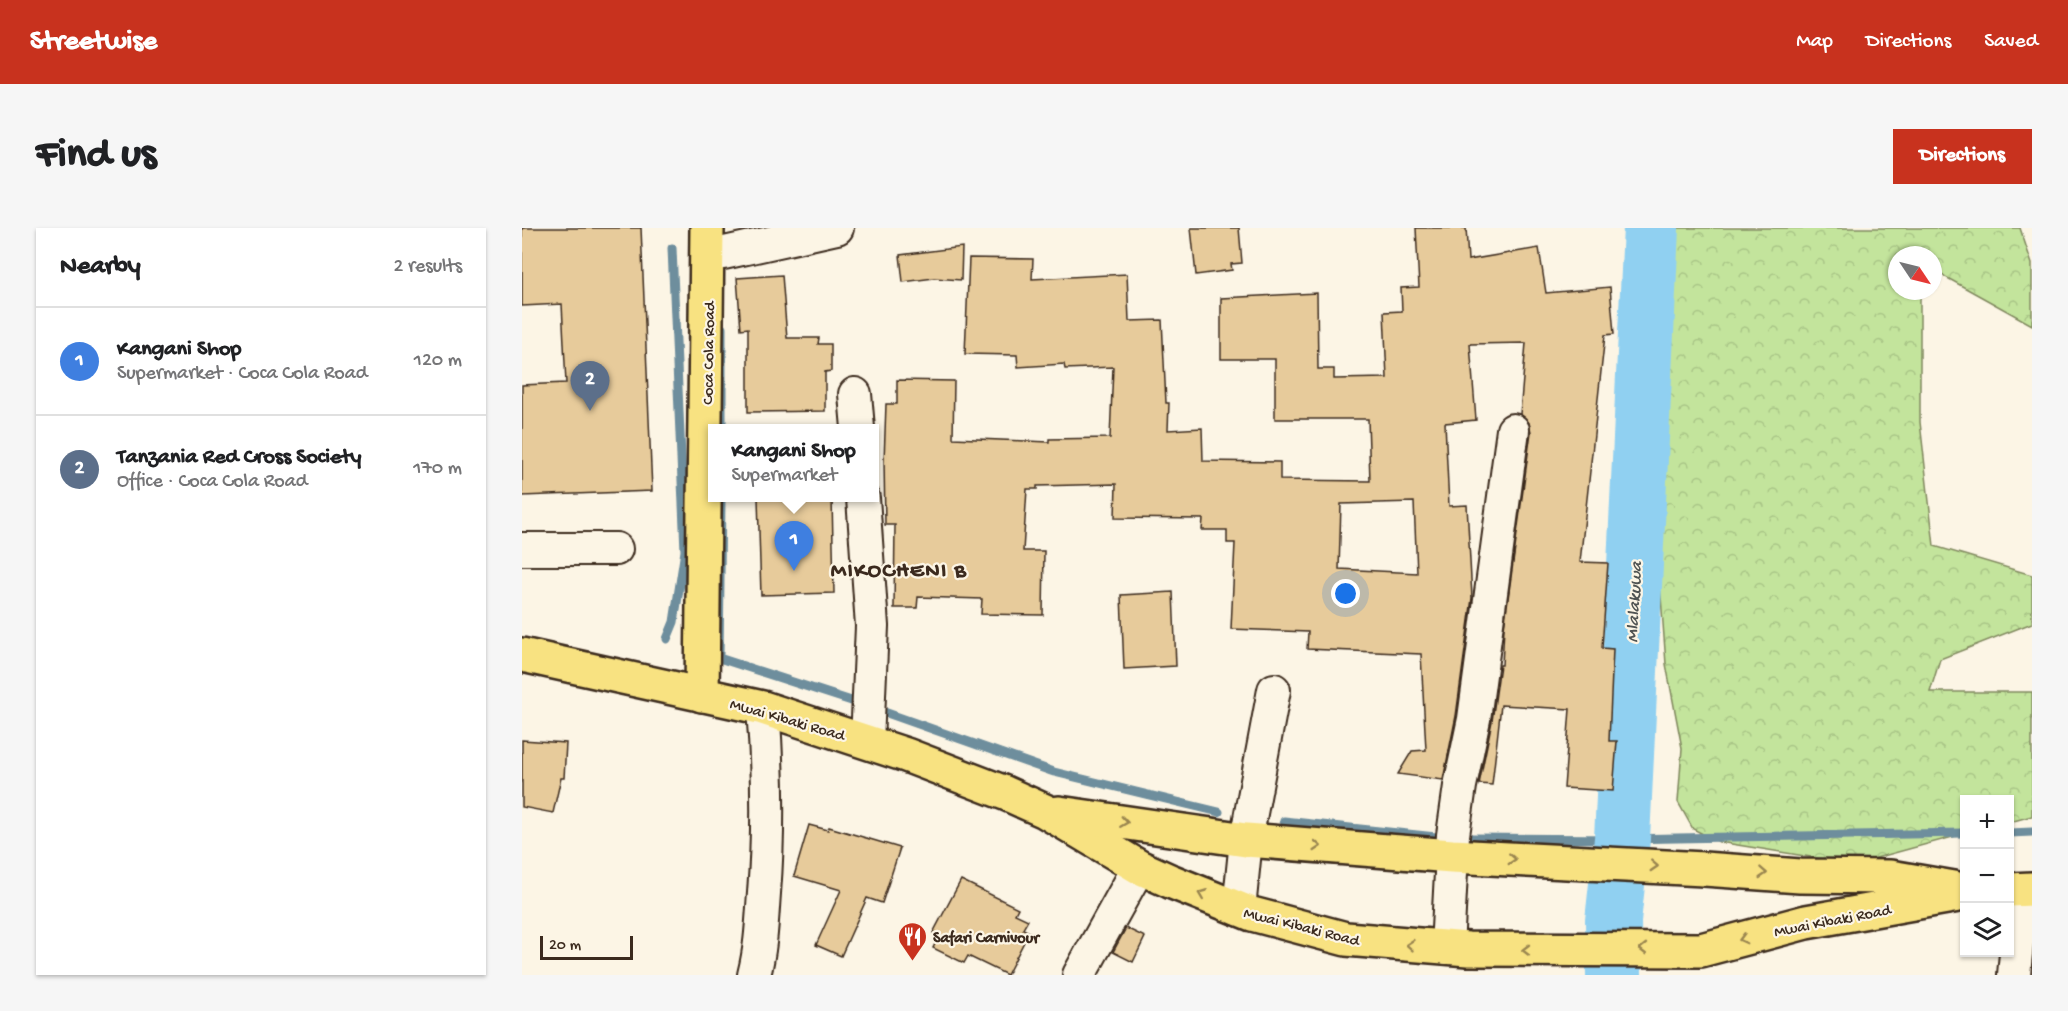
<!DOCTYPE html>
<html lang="en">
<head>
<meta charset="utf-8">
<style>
  body { margin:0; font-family:"Gochi Hand",sans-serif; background:#f6f6f6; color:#202124 }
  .controls { position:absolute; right:18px; bottom:18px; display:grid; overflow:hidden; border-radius:0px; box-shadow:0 2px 4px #0004 }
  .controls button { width:54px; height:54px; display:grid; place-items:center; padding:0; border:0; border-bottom:2px solid #e0e0e0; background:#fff; color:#202124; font:30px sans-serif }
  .compass { position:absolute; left:1366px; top:18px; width:54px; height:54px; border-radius:50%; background:#fff; box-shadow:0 2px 4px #0004; rotate:125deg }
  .scale { position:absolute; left:18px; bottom:15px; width:93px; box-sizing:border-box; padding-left:6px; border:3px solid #3b2a1e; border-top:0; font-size:16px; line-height:21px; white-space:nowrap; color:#3b2a1e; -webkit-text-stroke:4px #fcf5e5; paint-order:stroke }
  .you { position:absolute; left:824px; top:366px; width:21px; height:21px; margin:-15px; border:4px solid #fff; border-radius:50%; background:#1a73e8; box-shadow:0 0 0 9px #1a73e833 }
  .badge { display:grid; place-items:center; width:39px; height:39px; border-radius:50%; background:#c8321e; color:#fff; font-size:20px; font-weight:700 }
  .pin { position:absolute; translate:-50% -50px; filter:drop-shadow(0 2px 3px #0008) }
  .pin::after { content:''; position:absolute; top:32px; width:21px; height:18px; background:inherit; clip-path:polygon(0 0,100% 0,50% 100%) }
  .popup { position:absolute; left:186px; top:196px; width:171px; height:78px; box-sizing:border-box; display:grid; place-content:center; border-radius:0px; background:#fff; filter:drop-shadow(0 2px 4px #0005); font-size:20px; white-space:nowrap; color:#757577 }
  .popup b { font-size:22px; color:#202124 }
  .popup::after { content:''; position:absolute; left:50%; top:100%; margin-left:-12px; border:12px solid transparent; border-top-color:#fff }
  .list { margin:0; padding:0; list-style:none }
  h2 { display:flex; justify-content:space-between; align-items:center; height:78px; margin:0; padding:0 24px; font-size:26px }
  h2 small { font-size:20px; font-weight:400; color:#757577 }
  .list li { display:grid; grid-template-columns:39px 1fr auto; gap:18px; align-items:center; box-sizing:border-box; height:108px; padding:0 24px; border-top:2px solid #e0e0e0 }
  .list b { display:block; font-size:22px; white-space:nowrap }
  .list p { margin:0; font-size:20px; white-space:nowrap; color:#757577 }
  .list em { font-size:20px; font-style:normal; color:#757577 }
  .icon { flex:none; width:33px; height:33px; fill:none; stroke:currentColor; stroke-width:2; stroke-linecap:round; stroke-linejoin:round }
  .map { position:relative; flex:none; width:1510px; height:747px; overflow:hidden; border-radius:0px }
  header { display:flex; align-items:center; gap:36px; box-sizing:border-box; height:84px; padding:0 30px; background:#c8321e; color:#fff }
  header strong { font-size:28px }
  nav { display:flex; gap:33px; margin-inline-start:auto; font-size:21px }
  .intro { display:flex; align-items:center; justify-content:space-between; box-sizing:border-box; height:144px; padding:0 36px }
  h1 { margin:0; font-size:42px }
  .button { padding:15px 27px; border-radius:0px; background:#c8321e; color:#fff; font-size:21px; font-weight:700 }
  main { display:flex; gap:36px; padding:0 36px }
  aside { flex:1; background:#fff; border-radius:0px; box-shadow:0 2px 4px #0004 }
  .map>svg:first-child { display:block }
  .forest { fill:url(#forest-crowns); stroke:#7f875d; stroke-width:1.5 }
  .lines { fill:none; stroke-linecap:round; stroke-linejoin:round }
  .stream { stroke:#6e8e9d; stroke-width:9 }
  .river { stroke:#90d0f1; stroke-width:56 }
  .building { fill:#e7cb9b; stroke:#3b2a1e; stroke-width:1.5; fill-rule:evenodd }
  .minor-casing { stroke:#3b2a1e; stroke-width:36 }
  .major-casing { stroke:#3b2a1e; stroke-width:38 }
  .minor { stroke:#fcf5e5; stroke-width:32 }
  .major { stroke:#f8e281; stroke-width:33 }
  .oneway { stroke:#9a8650 }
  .labels { text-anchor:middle; stroke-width:4.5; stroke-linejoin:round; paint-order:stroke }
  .street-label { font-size:16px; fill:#3b2a1e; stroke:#fcf5e5 }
  .poi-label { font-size:16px; font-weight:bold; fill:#3b2a1e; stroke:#fcf5e5; text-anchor:start }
  .water-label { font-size:18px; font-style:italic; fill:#505453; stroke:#fcf5e5 }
  .district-label { font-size:22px; font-weight:bold; letter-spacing:1.5px; fill:#3b2a1e; stroke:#fcf5e5 }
</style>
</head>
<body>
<header>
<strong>Streetwise</strong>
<nav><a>Map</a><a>Directions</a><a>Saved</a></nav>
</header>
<div class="intro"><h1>Find us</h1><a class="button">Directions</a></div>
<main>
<aside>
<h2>Nearby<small>2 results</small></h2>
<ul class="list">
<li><span class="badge" style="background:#3f7fe0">1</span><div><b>Kangani Shop</b><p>Supermarket · Coca Cola Road</p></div><em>120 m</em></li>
<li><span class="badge" style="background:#5c6f8a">2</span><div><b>Tanzania Red Cross Society</b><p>Office · Coca Cola Road</p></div><em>170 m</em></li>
</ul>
</aside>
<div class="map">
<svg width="1510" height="747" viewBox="0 0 1510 747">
  <defs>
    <pattern id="forest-crowns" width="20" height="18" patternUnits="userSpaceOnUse" patternTransform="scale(1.5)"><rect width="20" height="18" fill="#c3e49c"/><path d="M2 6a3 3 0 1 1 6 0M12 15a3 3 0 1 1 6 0" fill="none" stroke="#a8c486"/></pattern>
  </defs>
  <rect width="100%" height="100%" fill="#fcf5e5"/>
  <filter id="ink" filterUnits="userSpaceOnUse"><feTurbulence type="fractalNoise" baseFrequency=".0167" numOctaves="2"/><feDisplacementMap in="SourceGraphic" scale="12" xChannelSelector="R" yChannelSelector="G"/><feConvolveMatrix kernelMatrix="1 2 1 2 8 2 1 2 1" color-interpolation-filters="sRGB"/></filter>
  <g filter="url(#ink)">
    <polygon class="forest" points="1109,0 1498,0 1510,36 1510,97 1411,42 1411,27 1375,27 1375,63 1398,63 1398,194 1412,318 1510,347 1510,395 1418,431 1408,464 1510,464 1510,588 1488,594 1488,572 1442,572 1442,606 1332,636 1197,614 1171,601 1156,574 1160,520 1144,436 1137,341 1136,272 1110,77"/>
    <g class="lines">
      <g class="stream">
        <polyline points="200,200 200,100"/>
        <polyline points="199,270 197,430 348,479 532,544 697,584"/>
        <polyline points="145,411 152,394 163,323 150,20"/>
        <polyline points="762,593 914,609"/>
        <polyline points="1488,605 1510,604"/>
        <polyline points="950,610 1100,611 1442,605"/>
      </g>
      <polyline class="river" points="1092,747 1091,693 1100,611 1129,0"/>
    </g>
    <g class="building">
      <polygon points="0,0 119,0 130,263 0,268 0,157 44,155 40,76 0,78"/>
      <polygon points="669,0 717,0 720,35 709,36 710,42 674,47"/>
      <path d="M894 0H944L946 32 1017 20 1024 65 1088 59 1092 106 1083 107 1058 334 1086 335 1080 420 1091 421 1087 513H1095L1091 563 1042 560 1048 481 979 477 970 557 957 556 970 493 978 437H980L982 400 1009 204 1007 195 998 186 1004 115 948 116 954 192 923 195 927 278 945 277 950 370 934 488 921 552 876 546 890 523 904 522 899 426 785 421 786 404 709 401 713 315H705V302H680L681 291 593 290 594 256 515 258V261H505L501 323H522L521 387 459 386 460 371 396 369 395 380H372L373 297H363L362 233 364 176H375V152L432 153 431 210 527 214V211L588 210 591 139 543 141 542 136 496 139 495 127 443 126 447 30 511 31 510 51 605 46 607 93 640 92 644 175H647L646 202 680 200 681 233 758 234V252L848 253 846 191H753V131H699V70L795 65 796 141H812V151L865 150 862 84 880 83 879 60 897 59ZM892 274 895 345 817 341 819 276Z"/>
      <polygon points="440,19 439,52 412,50 381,54 378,27"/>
      <polygon points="260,47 265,110 297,110 296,116 309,116 309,143 303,144 303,183 226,184 226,100 219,101 215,50"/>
      <polygon points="236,270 310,270 312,365 239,367"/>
      <polygon points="651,364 654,438 602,441 599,367"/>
      <polygon points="0,512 44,515 42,550 39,550 31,585 0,579"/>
      <polygon points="287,597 306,602 307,599 378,620 360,675 345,670 319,728 294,717 319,662 272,648"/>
      <polygon points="439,652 496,680 493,686 506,692 501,701 507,704 485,747 446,728 442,735 411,720 417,708 411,705"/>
      <polygon points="604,700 623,709 611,734 591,724"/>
    </g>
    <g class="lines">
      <defs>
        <g id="minor">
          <polyline points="186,25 202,25 315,0"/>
          <polyline points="333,166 336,200"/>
          <polyline points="341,270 350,398 345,514"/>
          <polyline points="0,321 94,321"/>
          <polyline points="717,681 724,612 752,462"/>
          <polyline points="925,720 931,607 938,558 952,491 991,202"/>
          <path d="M232 747C239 720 240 693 242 665 247 602 246 543 241 480"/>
          <polyline points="557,747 617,639"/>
          <polyline points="1492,747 1500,661"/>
        </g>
        <g id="major">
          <polyline points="0,427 241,480 384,527 483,565 523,583 617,639 648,653 730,686 824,711 946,721 1179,722 1284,694 1442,666"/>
          <polyline points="180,467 185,0"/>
          <polyline points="537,585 724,612 930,628 1182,641 1278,648 1368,649 1432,660"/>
          <polyline points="1488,662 1510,661"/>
        </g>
      </defs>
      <use href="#minor" class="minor-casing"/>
      <use href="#major" class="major-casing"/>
      <use href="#minor" class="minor"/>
      <use href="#major" class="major"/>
    </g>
    <defs><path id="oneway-chevron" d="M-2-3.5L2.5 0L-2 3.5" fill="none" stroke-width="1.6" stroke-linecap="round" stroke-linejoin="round" transform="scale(1.5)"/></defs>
    <g class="oneway">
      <use href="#oneway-chevron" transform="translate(602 594) rotate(8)"/>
      <use href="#oneway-chevron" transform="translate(795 618) rotate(4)"/>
      <use href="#oneway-chevron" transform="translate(990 631) rotate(3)"/>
      <use href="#oneway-chevron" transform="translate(1132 638) rotate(3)"/>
      <use href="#oneway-chevron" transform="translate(1241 645) rotate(4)"/>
      <use href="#oneway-chevron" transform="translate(680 666) rotate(-158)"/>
      <use href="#oneway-chevron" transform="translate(1221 711) rotate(165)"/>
      <use href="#oneway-chevron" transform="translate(888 717) rotate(-175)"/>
      <use href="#oneway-chevron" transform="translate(1121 721) rotate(-180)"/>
      <use href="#oneway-chevron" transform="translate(1004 722) rotate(180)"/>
    </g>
  </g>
  <defs>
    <symbol id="restaurant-pin" viewBox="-11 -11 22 30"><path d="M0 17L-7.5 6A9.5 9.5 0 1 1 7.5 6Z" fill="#c8321e" stroke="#fcf5e5"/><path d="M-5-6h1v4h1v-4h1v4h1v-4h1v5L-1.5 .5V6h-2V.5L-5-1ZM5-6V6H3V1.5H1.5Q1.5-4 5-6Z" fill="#fff"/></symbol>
  </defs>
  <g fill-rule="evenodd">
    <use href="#restaurant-pin" x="374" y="692" width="33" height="45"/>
  </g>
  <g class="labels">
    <g class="street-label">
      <text transform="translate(185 125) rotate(-89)" y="6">Coca Cola Road</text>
      <text transform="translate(266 490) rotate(16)" y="6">Mwai Kibaki Road</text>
      <text transform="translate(1310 691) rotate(-11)" y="6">Mwai Kibaki Road</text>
      <text transform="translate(780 697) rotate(14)" y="6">Mwai Kibaki Road</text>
    </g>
    <g class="poi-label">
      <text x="411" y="714">Safari Carnivour</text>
    </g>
    <g class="water-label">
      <text transform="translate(1111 374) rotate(-87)" y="6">Mlalakuwa</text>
    </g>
    <g class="district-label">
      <text x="377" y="348">MIKOCHENI B</text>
    </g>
  </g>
</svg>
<div class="controls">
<button>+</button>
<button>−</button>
<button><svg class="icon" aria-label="layers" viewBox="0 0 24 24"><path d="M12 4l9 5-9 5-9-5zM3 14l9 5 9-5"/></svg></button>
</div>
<svg class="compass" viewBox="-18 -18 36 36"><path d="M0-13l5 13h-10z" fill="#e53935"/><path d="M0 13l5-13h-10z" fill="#757577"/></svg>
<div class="scale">20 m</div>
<div class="you"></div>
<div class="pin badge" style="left:272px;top:343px;background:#3f7fe0">1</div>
<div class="popup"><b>Kangani Shop</b>Supermarket</div>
<div class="pin badge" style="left:68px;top:183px;background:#5c6f8a">2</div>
</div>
</main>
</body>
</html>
